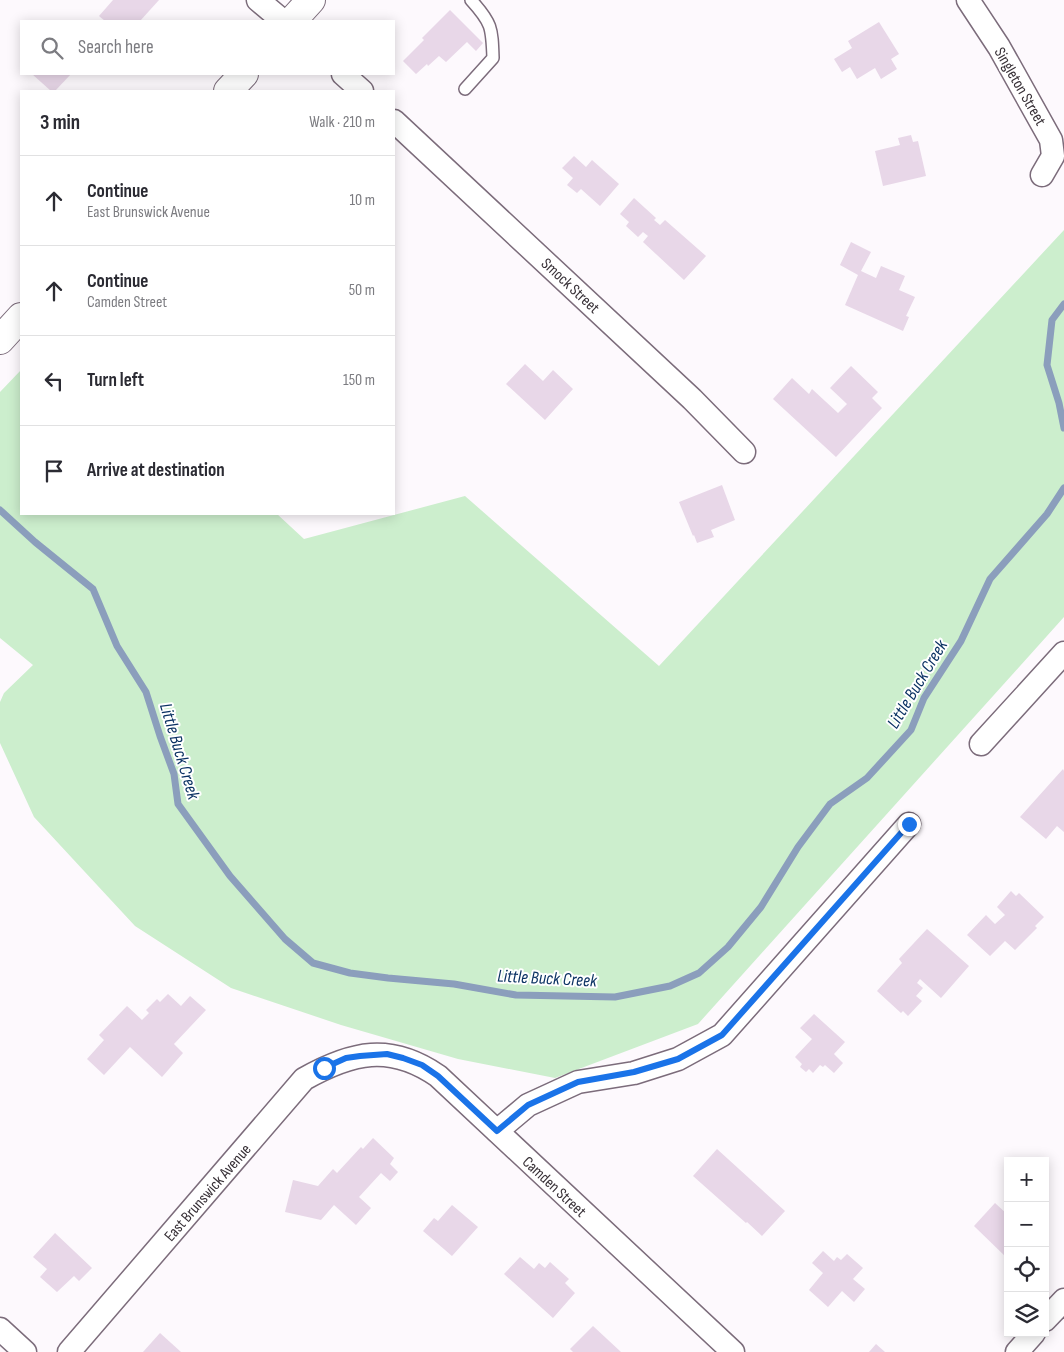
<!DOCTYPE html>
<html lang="en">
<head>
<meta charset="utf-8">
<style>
  body { margin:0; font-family:"Sofia Sans Condensed",sans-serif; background:#f7f7f7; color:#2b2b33 }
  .controls { position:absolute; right:15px; bottom:15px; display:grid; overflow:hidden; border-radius:0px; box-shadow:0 2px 12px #0003 }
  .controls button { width:45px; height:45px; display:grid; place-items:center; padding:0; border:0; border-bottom:1px solid #e1e1e2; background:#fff; color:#2b2b33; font:25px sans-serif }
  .stop { position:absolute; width:15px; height:15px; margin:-11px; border:4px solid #1a73e8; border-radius:50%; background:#fff }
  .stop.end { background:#1a73e8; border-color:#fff; box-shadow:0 1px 5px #0008 }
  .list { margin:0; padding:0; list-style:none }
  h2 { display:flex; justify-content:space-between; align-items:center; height:65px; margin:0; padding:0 20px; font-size:21px }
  h2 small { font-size:16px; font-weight:400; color:#7c7c81 }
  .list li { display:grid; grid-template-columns:32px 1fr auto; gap:15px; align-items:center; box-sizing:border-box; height:90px; padding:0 20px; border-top:1px solid #e1e1e2 }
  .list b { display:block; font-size:19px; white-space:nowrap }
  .list p { margin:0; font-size:16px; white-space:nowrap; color:#7c7c81 }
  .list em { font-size:16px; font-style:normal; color:#7c7c81 }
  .icon { flex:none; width:28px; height:28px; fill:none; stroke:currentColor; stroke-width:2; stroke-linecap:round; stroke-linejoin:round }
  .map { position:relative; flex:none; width:1064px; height:1352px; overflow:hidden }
  .search { position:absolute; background:#fff; box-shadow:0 2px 12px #0003; left:20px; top:20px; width:375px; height:55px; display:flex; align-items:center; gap:12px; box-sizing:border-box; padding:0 18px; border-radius:0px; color:#7c7c81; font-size:19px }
  .panel { position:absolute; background:#fff; box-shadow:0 2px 12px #0003; left:20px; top:90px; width:375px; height:425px; border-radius:0px }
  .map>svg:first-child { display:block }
  .green { fill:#cceecd }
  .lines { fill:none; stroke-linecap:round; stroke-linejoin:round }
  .stream { stroke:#8b9ebc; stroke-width:7 }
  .building { fill:#e8d7e8 }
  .lane-casing { stroke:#7c6c7b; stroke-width:14 }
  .street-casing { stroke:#7c6c7b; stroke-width:25 }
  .secondary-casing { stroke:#7c6c7b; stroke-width:30 }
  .lane { stroke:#fff; stroke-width:11 }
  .street { stroke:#fff; stroke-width:22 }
  .secondary { stroke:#fff; stroke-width:28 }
  .route { stroke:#1a73e8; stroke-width:6 }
  .labels { text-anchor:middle; stroke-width:4; stroke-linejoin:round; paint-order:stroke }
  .street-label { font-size:16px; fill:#373036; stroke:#fff }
  .water-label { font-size:18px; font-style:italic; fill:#0b3263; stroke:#fff }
</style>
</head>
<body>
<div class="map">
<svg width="1064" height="1352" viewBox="0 0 1064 1352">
  <rect width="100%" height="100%" fill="#fdf9fd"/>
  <polygon class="green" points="1064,230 1064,617 698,1024 555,1078 458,1059 341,1025 231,988 135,926 34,817 0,743 0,702 4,693 33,665 0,638 0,392 21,370 21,514 277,514 304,539 465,496 659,666"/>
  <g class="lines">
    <g class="stream">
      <polyline points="1064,304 1052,320 1047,365 1059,403 1064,428"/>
      <polyline points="0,510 35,542 93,589 117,646 146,692 160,736 174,774 178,804 230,876 285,939 313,963 350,973 388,978 454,984 516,995 615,997 670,986 699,973 728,947 761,907 798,847 830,804 867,778 911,730 924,698 961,641 990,579 1047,514 1064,488"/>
    </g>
  </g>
  <g class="building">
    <polygon points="113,0 159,0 140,21 105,21 99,16"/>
    <polygon points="450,10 483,43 476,51 467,42 446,62 439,56 428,66 427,64 416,74 403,61 424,40 422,38"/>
    <polygon points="879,22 899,54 891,59 897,69 881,79 875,68 857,79 850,67 842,72 834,59 852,48 848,41"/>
    <polygon points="32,74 71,74 55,91 51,91"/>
    <polygon points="911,135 913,142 918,141 926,176 883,186 875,151 900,145 898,138"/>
    <polygon points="574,156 586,167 592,160 619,184 600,206 581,189 577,193 567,185 573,178 562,168"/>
    <polygon points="634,198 656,218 654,220 660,225 665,220 706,256 684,280 643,242 648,236 643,232 638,237 626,226 629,222 620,214"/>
    <polygon points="851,242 871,252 861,271 876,278 881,266 905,276 899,290 915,297 906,316 909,317 903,331 845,305 858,275 840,265"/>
    <polygon points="525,364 543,381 553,370 573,389 545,420 506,384"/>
    <polygon points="851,366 878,392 872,398 882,408 836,457 773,399 792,378 809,394 812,389 838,413 847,404 830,388"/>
    <polygon points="722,485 735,520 711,530 714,537 697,543 694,535 693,536 679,502"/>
    <polygon points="1063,769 1064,771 1064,832 1057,826 1046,839 1020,817"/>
    <polygon points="1011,891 1016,896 1019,893 1044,917 1035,926 1037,928 1015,950 1005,941 990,956 967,935 986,915 995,924 1005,915 997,907"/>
    <polygon points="927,929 969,966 941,998 920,979 917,983 923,988 916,996 922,1001 908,1016 903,1011 901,1013 877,991 902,963 899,959"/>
    <polygon points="168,994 181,1006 190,996 206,1010 174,1044 183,1053 162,1077 130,1047 104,1075 87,1059 104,1040 99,1035 127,1006 142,1020 149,1013 146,1010 157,999 160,1002"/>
    <polygon points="814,1014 845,1042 834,1054 843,1063 834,1073 825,1065 823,1067 820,1065 813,1073 809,1069 806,1072 800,1067 802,1064 795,1057 812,1039 800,1028"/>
    <polygon points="373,1138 394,1158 390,1164 398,1172 390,1181 381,1173 359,1197 371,1208 356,1225 334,1205 321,1220 285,1212 293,1180 318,1186 333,1169 337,1173 361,1147 363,1149"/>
    <polygon points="717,1149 785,1211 762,1236 747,1222 746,1223 693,1176"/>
    <polygon points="995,1203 1008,1215 1008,1259 974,1226"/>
    <polygon points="452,1205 478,1227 452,1256 423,1231 434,1218 438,1221"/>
    <polygon points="55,1233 92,1268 79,1281 74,1276 57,1292 40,1277 47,1269 33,1257"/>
    <polygon points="823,1251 834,1261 837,1257 841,1260 847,1254 863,1268 853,1279 865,1289 854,1302 842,1291 828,1307 809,1290 823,1273 812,1263"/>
    <polygon points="520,1257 534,1269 539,1263 545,1268 550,1262 569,1279 565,1283 575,1293 553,1318 504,1274"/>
    <polygon points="593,1326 621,1352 573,1352 570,1349"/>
    <polygon points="160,1333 181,1352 143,1352"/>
    <polygon points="876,1344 885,1352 869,1352"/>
  </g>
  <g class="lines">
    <defs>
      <path id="lane" d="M465 89 493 58C492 28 492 23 471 0"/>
      <g id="street">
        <polyline points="258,0 283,21"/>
        <polyline points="968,0 999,47 1051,140 1053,156 1042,175"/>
        <polyline points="343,74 362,91"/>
        <polyline points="394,121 692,399 744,452"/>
        <polyline points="981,744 1064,653"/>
        <polyline points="497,1131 528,1105 578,1082 634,1073 678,1059 722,1035 909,824"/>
        <polyline points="1045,1320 1064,1300"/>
        <polyline points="0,1329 25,1352"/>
        <path d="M69 1352 304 1079C352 1052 390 1043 438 1076L733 1352"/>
        <polyline points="1017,1352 1034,1333"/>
      </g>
      <g id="secondary">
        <polyline points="292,21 311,0"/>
        <polyline points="228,91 244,74"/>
        <polyline points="0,340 21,317"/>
      </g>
    </defs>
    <use href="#lane" class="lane-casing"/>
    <use href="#street" class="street-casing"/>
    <use href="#secondary" class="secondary-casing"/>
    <use href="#lane" class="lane"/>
    <use href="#street" class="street"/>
    <use href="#secondary" class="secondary"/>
  </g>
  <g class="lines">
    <polyline class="route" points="324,1068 346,1058 360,1056 387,1054 403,1058 422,1065 438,1076 497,1131 528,1105 578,1082 634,1072 678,1059 722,1035 909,824"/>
  </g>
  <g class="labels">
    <g class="street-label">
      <text transform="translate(1021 86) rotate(60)" y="6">Singleton Street</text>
      <text transform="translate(571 285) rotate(43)" y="6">Smock Street</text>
      <text transform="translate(555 1186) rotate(43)" y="6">Camden Street</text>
      <text transform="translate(207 1192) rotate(-49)" y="6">East Brunswick Avenue</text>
    </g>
    <g class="water-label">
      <text transform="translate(917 684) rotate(-59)" y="6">Little Buck Creek</text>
      <text transform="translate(180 751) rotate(73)" y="6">Little Buck Creek</text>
      <text transform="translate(547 978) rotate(3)" y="6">Little Buck Creek</text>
    </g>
  </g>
</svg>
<div class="controls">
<button>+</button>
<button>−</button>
<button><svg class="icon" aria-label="locate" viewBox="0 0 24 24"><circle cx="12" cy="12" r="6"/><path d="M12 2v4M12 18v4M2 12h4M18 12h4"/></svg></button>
<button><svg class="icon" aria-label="layers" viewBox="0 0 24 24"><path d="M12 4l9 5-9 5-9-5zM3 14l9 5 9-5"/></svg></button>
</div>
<div class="stop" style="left:324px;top:1068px"></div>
<div class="stop end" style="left:909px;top:824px"></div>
<div class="search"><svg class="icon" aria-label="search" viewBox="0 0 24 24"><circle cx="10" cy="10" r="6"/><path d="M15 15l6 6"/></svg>Search here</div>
<section class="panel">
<h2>3 min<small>Walk · 210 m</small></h2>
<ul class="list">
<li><svg class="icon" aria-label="ahead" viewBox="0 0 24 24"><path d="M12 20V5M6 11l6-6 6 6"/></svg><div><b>Continue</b><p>East Brunswick Avenue</p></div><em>10 m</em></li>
<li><svg class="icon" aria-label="ahead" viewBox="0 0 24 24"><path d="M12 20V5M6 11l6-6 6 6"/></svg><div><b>Continue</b><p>Camden Street</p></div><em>50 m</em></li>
<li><svg class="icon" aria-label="left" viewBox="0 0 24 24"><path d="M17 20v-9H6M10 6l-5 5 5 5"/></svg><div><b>Turn left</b></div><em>150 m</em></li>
<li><svg class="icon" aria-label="arrive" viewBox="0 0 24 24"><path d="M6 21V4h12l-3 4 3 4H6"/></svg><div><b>Arrive at destination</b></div></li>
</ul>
</section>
</div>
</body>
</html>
